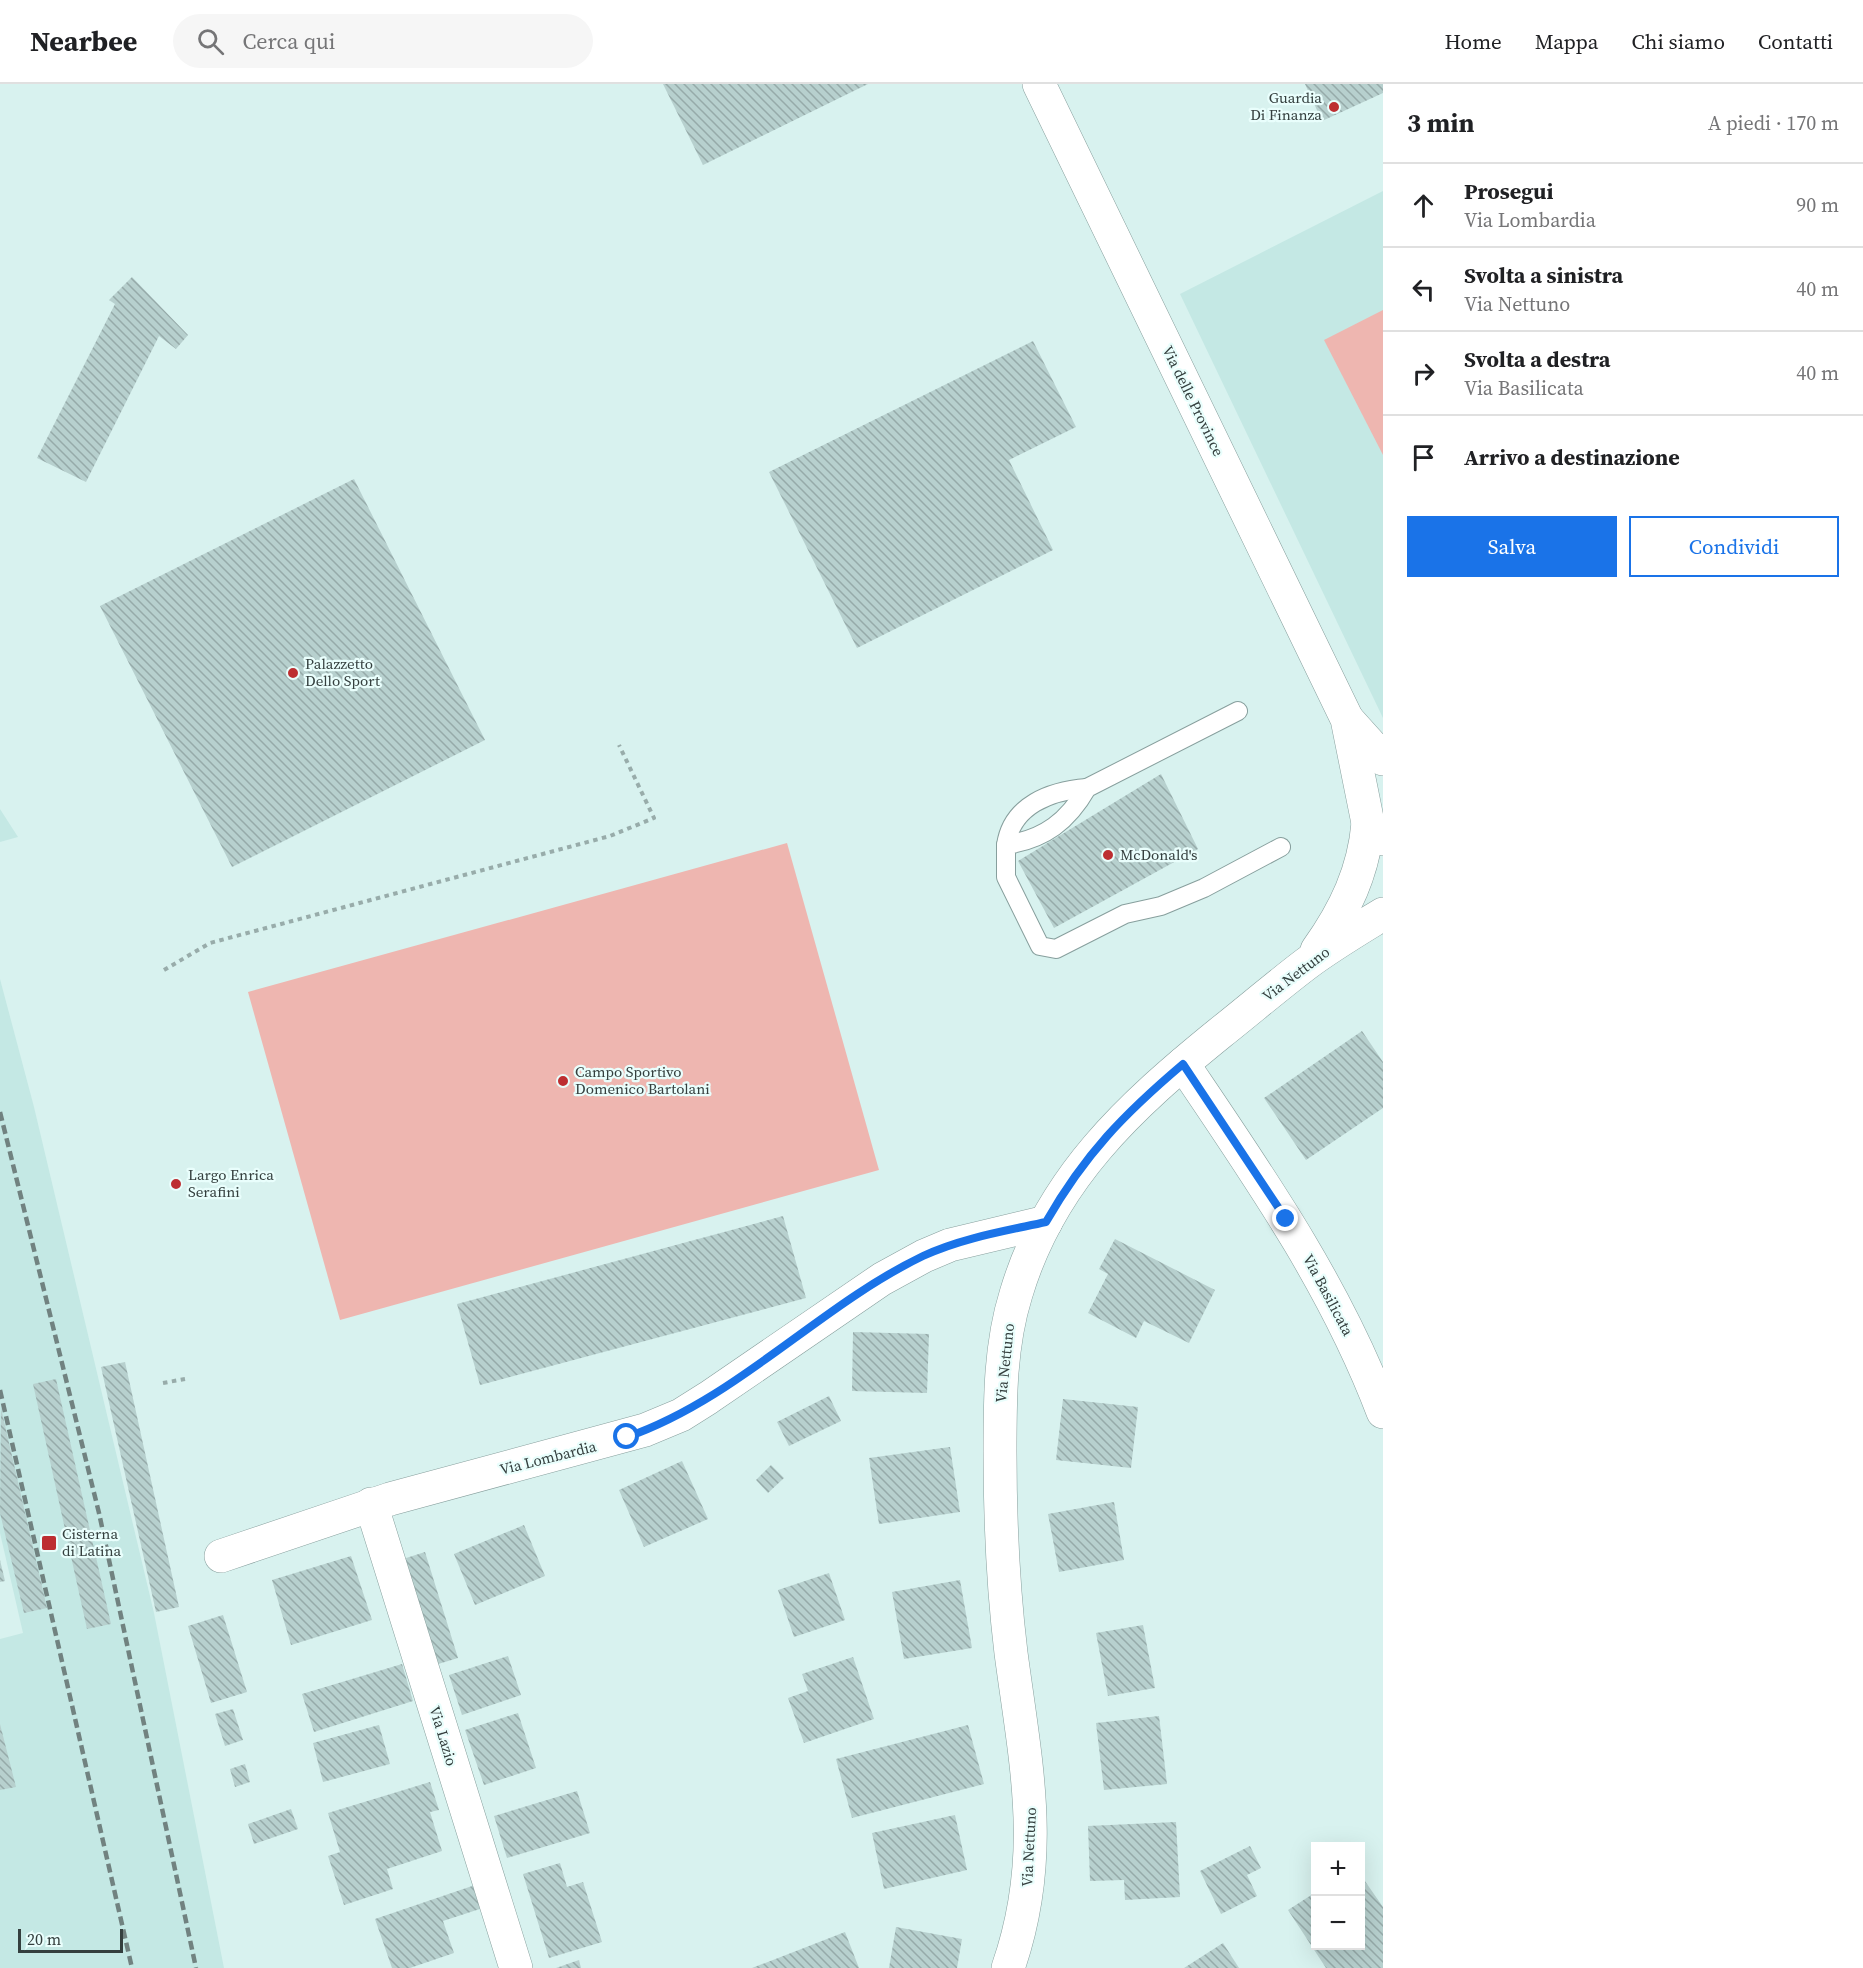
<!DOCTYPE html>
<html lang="it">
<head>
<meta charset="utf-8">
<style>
  body { margin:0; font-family:"Source Serif 4",serif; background:#f6f6f6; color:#202124 }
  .controls { position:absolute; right:18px; bottom:18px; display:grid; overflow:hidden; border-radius:0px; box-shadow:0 6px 24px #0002 }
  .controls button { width:54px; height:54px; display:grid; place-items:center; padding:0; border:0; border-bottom:2px solid #e0e0e0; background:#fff; color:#202124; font:30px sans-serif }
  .scale { position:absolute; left:18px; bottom:15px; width:105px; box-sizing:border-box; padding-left:6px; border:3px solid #343f3e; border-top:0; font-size:16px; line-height:21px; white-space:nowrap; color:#343f3e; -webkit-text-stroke:4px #e9fefc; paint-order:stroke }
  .stop { position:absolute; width:18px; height:18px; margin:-14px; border:4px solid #1a73e8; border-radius:50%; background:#fff }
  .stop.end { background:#1a73e8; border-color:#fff; box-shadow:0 2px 6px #0008 }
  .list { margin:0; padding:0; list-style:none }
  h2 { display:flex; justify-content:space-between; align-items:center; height:78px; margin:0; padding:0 24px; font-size:26px }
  h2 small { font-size:20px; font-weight:400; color:#757577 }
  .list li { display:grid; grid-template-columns:39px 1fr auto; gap:18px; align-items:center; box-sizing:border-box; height:84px; padding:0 24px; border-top:2px solid #e0e0e0 }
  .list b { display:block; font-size:22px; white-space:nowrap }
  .list p { margin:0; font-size:20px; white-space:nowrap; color:#757577 }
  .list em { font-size:20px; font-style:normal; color:#757577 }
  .actions { display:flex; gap:12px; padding:18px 24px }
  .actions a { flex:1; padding:14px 0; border:2px solid #1a73e8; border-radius:0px; text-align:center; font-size:21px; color:#1a73e8 }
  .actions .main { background:#1a73e8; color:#fff }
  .icon { flex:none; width:33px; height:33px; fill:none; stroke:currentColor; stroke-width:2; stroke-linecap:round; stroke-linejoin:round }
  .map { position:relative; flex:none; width:1383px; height:1884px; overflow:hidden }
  header { display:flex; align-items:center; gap:36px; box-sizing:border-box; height:84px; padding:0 30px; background:#fff; border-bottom:2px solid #e0e0e0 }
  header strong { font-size:28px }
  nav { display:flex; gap:33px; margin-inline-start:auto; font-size:21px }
  .search { width:420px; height:54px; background:#f6f6f6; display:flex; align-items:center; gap:15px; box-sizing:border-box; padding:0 21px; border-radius:33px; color:#757577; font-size:22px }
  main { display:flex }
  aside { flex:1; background:#fff }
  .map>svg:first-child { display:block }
  .built { fill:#c4e8e4 }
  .park { fill:#eeb6b0 }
  .building { fill:url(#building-back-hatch) }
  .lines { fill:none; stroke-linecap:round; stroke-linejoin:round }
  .service-casing { stroke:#879f9d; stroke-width:20 }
  .minor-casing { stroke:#879f9d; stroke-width:34 }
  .tertiary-casing { stroke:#879f9d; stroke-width:34 }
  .secondary-casing { stroke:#879f9d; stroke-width:34 }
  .path { stroke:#98acaa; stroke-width:4; stroke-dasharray:4.5 4.5; stroke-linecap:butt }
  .service { stroke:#fff; stroke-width:18 }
  .minor { stroke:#fff; stroke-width:33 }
  .tertiary { stroke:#fff; stroke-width:33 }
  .secondary { stroke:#fff; stroke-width:33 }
  .rail { stroke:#718280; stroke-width:4.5; stroke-dasharray:9 4.5; stroke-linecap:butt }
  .route { stroke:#1a73e8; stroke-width:8 }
  .poi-dot { fill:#bd2e31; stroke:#e9fefc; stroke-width:2 }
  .labels { text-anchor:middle; stroke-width:4.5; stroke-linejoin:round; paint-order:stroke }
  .poi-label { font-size:15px; fill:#343f3e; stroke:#e9fefc; text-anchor:start }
  .street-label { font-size:15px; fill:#343f3e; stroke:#e9fefc }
</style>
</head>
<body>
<header>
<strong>Nearbee</strong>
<div class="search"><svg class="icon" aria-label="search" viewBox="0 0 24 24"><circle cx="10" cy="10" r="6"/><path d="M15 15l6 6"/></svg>Cerca qui</div>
<nav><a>Home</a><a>Mappa</a><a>Chi siamo</a><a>Contatti</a></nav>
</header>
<main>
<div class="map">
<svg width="1383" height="1884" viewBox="0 0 1383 1884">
  <defs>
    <pattern id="building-back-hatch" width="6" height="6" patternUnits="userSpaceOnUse" patternTransform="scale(1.5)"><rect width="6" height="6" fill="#b7d0ce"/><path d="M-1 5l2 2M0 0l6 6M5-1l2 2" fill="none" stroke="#96aaa9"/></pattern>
  </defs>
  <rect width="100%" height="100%" fill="#d8f2ef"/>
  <g class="built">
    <polygon points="1383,107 1383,634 1180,210"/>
    <polygon points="0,725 18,753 0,758"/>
    <polygon points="0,895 34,1023 154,1529 224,1884 0,1884 0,1555 23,1549 0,1449"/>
  </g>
  <g class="park">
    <polygon points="1383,226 1383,371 1324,256"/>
    <polygon points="787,759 879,1086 340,1236 248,908"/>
  </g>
  <g class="building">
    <polygon points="663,0 868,0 703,81"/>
    <polygon points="1305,0 1383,0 1383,9 1322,37"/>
    <polygon points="132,193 188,251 176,265 159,252 86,398 37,374 115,220 109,216"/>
    <polygon points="1033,257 1076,343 1009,376 1053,466 857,564 769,388"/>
    <polygon points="354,395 485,656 232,783 100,522"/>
    <polygon points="1161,690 1198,765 1054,844 1018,777"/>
    <polygon points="1362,947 1383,978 1383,1024 1306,1076 1264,1014"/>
    <polygon points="783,1132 806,1214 480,1301 457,1220"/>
    <polygon points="1115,1155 1215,1206 1189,1259 1144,1237 1136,1254 1088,1229 1108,1190 1099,1185"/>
    <polygon points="853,1248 929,1250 927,1309 852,1307"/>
    <polygon points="125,1278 179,1523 156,1528 101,1283"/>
    <polygon points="56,1295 111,1540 87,1545 33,1300"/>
    <polygon points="829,1312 841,1337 789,1362 777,1338"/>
    <polygon points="1063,1315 1138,1323 1131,1384 1056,1376"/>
    <polygon points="1,1324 47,1524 24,1529 0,1429"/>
    <polygon points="950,1363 960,1428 879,1440 869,1374"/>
    <polygon points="682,1377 708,1435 644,1463 619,1406"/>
    <polygon points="771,1381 784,1394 768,1409 756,1396"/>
    <polygon points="1114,1418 1124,1476 1059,1488 1048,1430"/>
    <polygon points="524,1441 545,1492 475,1521 454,1470"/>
    <polygon points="425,1468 458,1574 435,1581 403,1475"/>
    <polygon points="351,1472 372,1536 291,1561 272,1496"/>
    <polygon points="0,1476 5,1497 0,1498"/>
    <polygon points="829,1489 845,1536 794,1553 778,1506"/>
    <polygon points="960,1496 972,1564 904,1575 892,1508"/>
    <polygon points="223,1531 247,1608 211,1619 188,1542"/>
    <polygon points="1143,1541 1155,1604 1108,1612 1096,1549"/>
    <polygon points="508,1572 521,1611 462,1631 449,1591"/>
    <polygon points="853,1573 874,1635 804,1659 788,1614 808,1607 802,1590"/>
    <polygon points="402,1580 413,1617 314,1648 302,1610"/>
    <polygon points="233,1625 243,1656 225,1662 215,1630"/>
    <polygon points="518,1629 536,1684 484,1701 465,1646"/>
    <polygon points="1159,1632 1167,1700 1104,1706 1096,1639"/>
    <polygon points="0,1640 16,1703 0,1706"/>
    <polygon points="379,1641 390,1680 323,1698 313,1659"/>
    <polygon points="968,1641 984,1700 852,1734 836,1675"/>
    <polygon points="245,1680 250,1698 235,1703 230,1685"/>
    <polygon points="430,1698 439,1726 430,1728 442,1767 387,1785 393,1805 344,1821 328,1772 340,1768 328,1729"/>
    <polygon points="577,1707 590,1749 507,1774 494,1732"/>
    <polygon points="291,1725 298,1745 254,1760 248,1740"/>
    <polygon points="955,1731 967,1786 884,1805 872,1749"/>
    <polygon points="1176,1738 1180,1813 1125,1816 1124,1796 1090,1797 1088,1742"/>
    <polygon points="1250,1762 1261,1784 1247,1791 1257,1812 1221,1830 1200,1787"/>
    <polygon points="560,1779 567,1803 583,1798 602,1858 549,1874 523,1790"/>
    <polygon points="1360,1790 1383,1823 1383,1884 1326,1884 1288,1826 1316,1808 1316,1862 1360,1862"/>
    <polygon points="478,1800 486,1823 443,1837 454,1869 410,1884 392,1884 375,1835"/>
    <polygon points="896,1843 962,1855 957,1884 889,1884"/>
    <polygon points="845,1848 859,1884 752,1884"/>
    <polygon points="1223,1859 1239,1884 1184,1884"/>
    <polygon points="579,1876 581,1884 556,1884"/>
  </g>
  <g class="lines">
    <defs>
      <g id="service">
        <path d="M1238 627 1087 704C1068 737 1045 755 1006 761V793L1040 862 1056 865 1125 830 1161 822 1204 804 1281 763"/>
        <path d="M1006 761C1012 721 1050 707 1087 704"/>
      </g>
      <g id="minor">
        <path d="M1183 980C1258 1091 1335 1201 1383 1328"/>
        <polyline points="371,1420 516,1884"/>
        <polyline points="221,1472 390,1415 645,1346 681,1331 708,1314 882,1195 924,1172 950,1161 1046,1138"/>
      </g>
      <g id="tertiary">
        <path d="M1317 866C1345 827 1364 787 1368 739"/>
        <path d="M1008 1884C1047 1772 1026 1682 1011 1569 1003 1503 1000 1435 1000 1368 1000 1315 1000 1261 1016 1210 1050 1095 1130 1022 1220 949 1249 926 1277 902 1306 880 1330 862 1357 846 1383 830"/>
      </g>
      <g id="secondary">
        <polyline points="1039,0 1347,635 1368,739 1383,755"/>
        <polyline points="1348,636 1383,675"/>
      </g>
    </defs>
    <use href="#service" class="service-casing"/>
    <use href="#minor" class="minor-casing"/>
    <use href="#tertiary" class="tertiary-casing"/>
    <use href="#secondary" class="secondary-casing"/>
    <g class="path">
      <polyline points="164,886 210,859 610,752 654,734 619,661"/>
      <polyline points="163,1299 185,1295"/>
    </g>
    <use href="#service" class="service"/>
    <use href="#minor" class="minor"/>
    <use href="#tertiary" class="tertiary"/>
    <use href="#secondary" class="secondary"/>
    <g class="rail">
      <polyline points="0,1028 99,1429 196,1884"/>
      <polyline points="0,1306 132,1884"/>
    </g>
  </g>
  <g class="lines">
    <path class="route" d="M627 1353C738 1314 819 1222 923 1172 962 1154 1005 1147 1046 1138 1085 1070 1124 1030 1183 980L1286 1135"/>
  </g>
  <g class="poi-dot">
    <circle cx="1334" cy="23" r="6"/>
    <circle cx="293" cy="589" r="6"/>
    <circle cx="1108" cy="771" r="6"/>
    <circle cx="563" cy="997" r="6"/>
    <circle cx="176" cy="1100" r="6"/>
    <rect x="41" y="1451" width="16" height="16" rx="3"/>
  </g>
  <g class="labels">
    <g class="poi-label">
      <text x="1322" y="19" text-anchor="end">Guardia<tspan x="1322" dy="17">Di Finanza</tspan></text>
      <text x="305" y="585">Palazzetto<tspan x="305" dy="17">Dello Sport</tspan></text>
      <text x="1120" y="776">McDonald's</text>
      <text x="575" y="993">Campo Sportivo<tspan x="575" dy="17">Domenico Bartolani</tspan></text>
      <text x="188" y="1096">Largo Enrica<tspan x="188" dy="17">Serafini</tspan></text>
      <text x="62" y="1455">Cisterna<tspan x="62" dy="17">di Latina</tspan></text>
    </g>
    <g class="street-label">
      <text transform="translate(1193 317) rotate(64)" y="5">Via delle Province</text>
      <text transform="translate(1296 890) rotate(-37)" y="5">Via Nettuno</text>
      <text transform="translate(1328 1211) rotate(62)" y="5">Via Basilicata</text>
      <text transform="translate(1005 1279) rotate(-84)" y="5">Via Nettuno</text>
      <text transform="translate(548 1374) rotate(-14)" y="5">Via Lombardia</text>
      <text transform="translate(443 1652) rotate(73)" y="5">Via Lazio</text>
      <text transform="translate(1029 1763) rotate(-87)" y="5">Via Nettuno</text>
    </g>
  </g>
</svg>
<div class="controls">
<button>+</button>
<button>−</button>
</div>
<div class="scale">20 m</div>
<div class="stop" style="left:627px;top:1353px"></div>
<div class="stop end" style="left:1286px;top:1135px"></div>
</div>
<aside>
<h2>3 min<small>A piedi · 170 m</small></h2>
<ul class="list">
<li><svg class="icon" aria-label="ahead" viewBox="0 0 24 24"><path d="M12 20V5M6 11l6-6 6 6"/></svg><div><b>Prosegui</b><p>Via Lombardia</p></div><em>90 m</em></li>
<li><svg class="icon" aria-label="left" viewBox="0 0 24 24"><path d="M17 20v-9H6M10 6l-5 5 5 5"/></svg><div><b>Svolta a sinistra</b><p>Via Nettuno</p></div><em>40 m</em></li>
<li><svg class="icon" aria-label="right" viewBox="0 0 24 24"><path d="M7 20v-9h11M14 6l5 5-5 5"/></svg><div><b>Svolta a destra</b><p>Via Basilicata</p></div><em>40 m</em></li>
<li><svg class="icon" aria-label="arrive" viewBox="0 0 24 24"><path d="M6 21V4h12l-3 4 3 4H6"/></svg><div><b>Arrivo a destinazione</b></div></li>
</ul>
<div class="actions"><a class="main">Salva</a><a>Condividi</a></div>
</aside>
</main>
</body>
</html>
